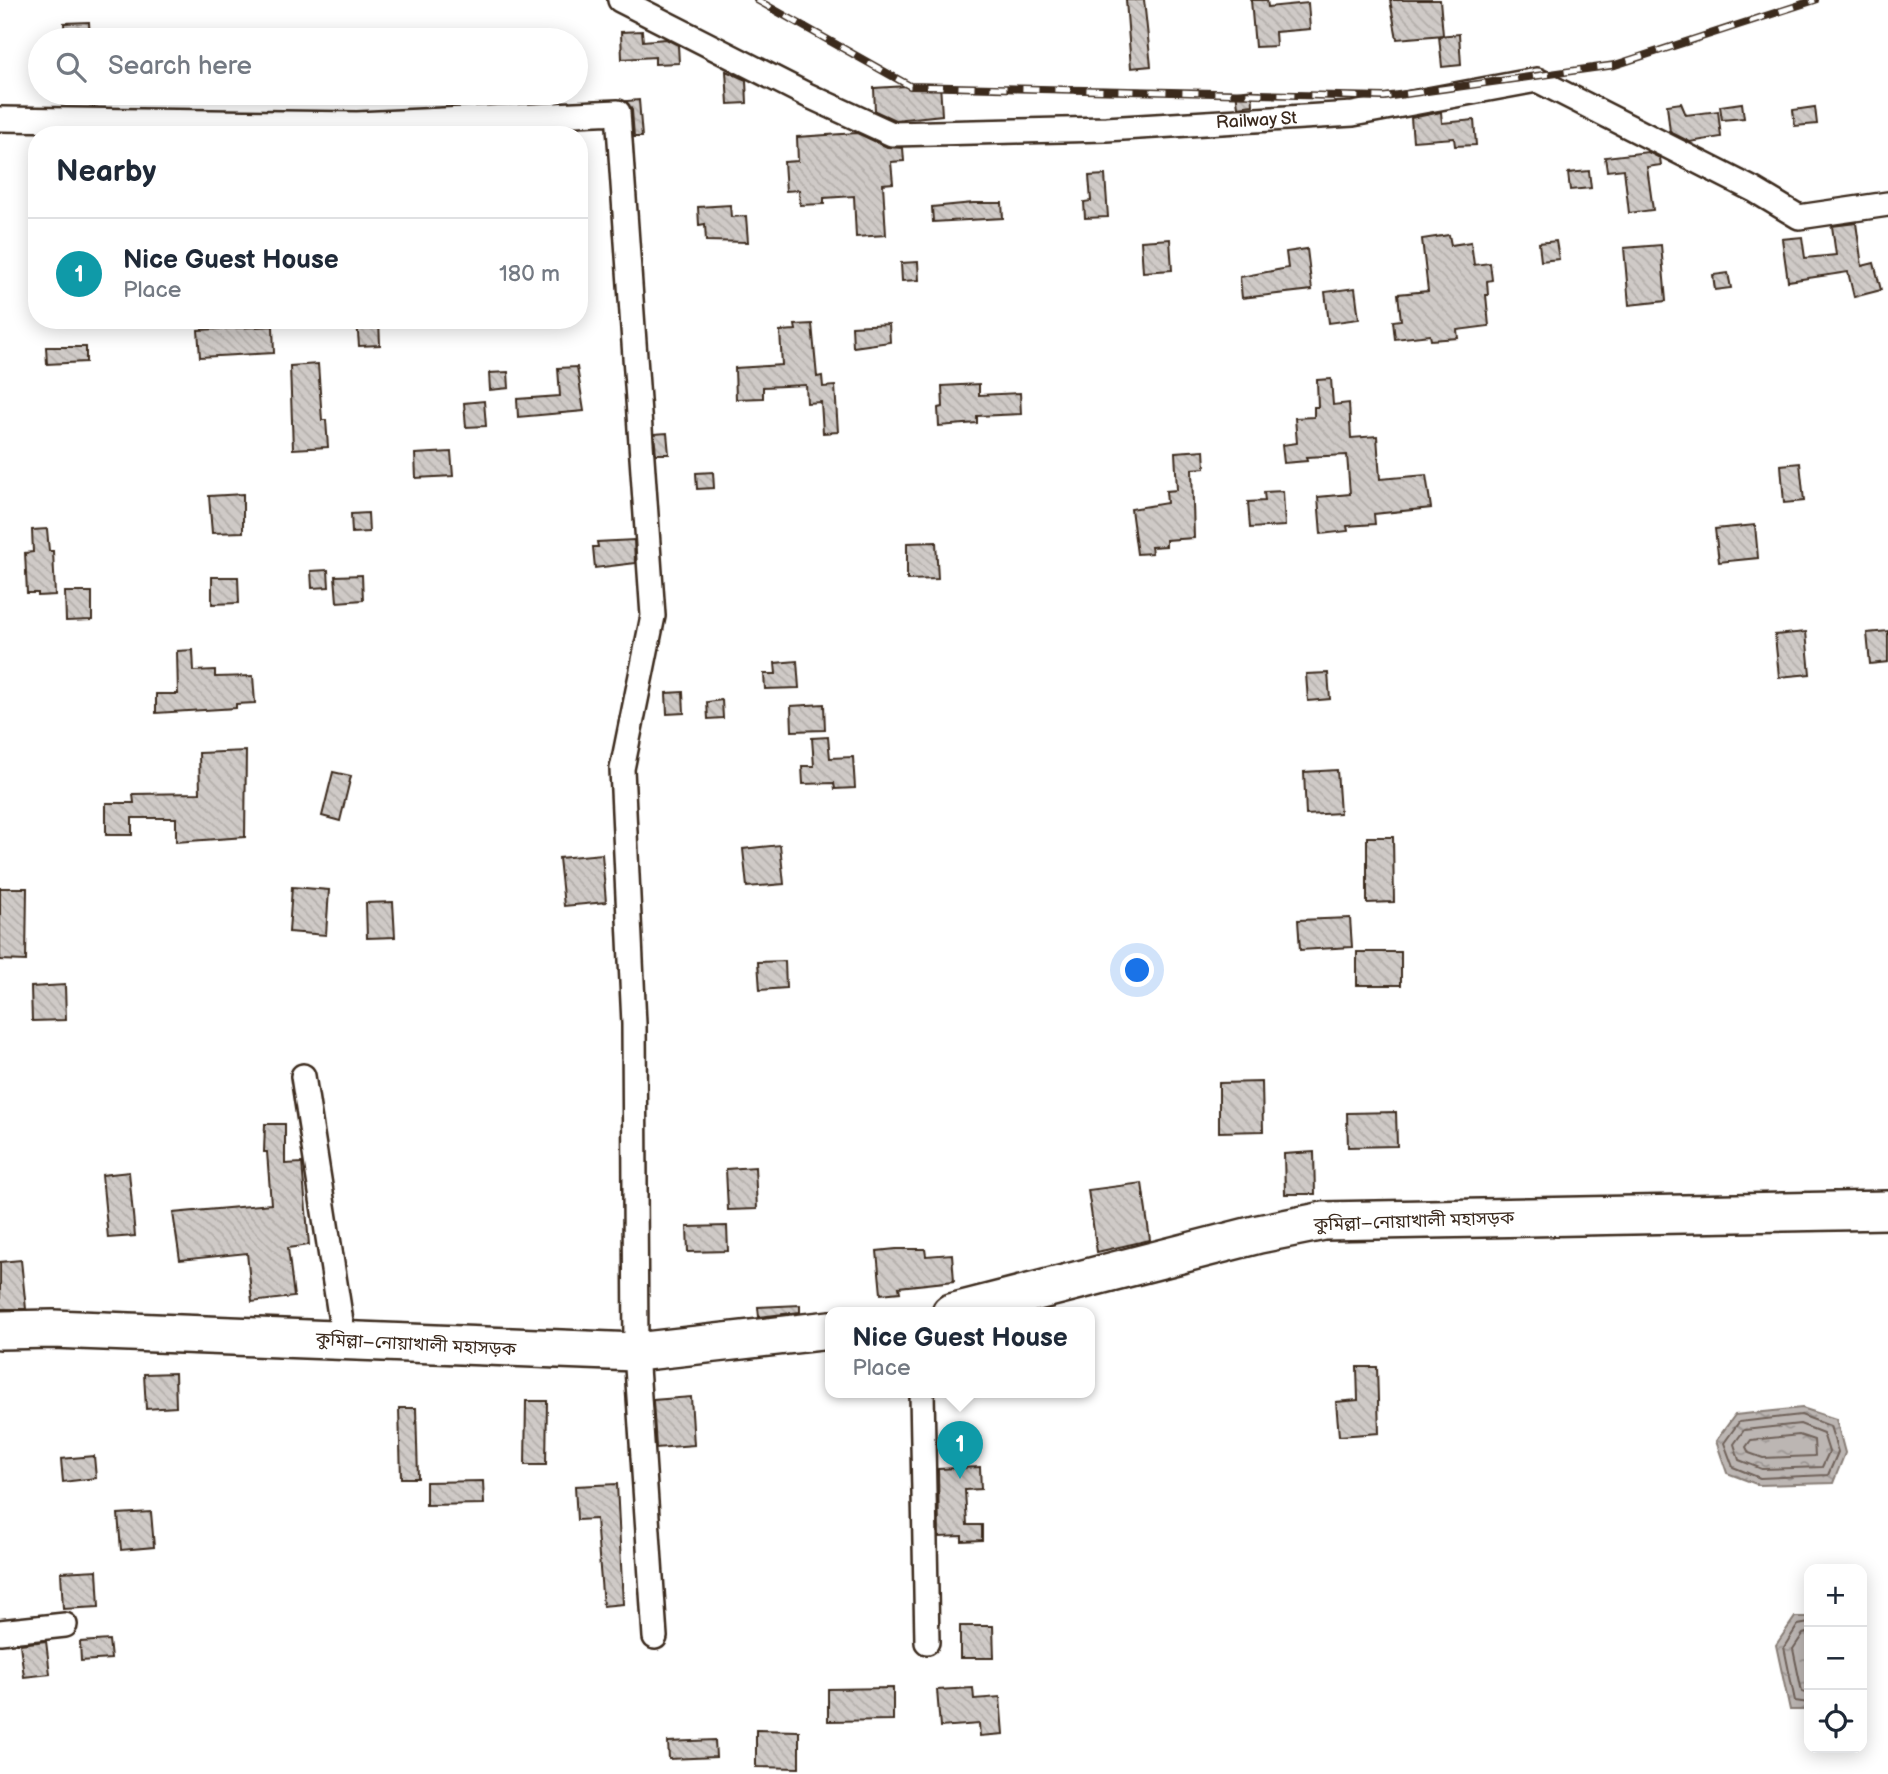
<!DOCTYPE html>
<html lang="en">
<head>
<meta charset="utf-8">
<style>
  body { margin:0; font-family:"Balsamiq Sans","Noto Sans Bengali",sans-serif; background:#f6f6f7; color:#1f2937 }
  .controls { position:absolute; right:21px; bottom:21px; display:grid; overflow:hidden; border-radius:14px; box-shadow:0 4px 18px #0003 }
  .controls button { width:63px; height:63px; display:grid; place-items:center; padding:0; border:0; border-bottom:2px solid #e0e1e3; background:#fff; color:#1f2937; font:35px sans-serif }
  .you { position:absolute; left:1138px; top:971px; width:24px; height:24px; margin:-18px; border:5px solid #fff; border-radius:50%; background:#1a73e8; box-shadow:0 0 0 10px #1a73e833 }
  .badge { display:grid; place-items:center; width:46px; height:46px; border-radius:50%; background:#d93025; color:#fff; font-size:23px; font-weight:700 }
  .pin { position:absolute; translate:-50% -58px; filter:drop-shadow(0 2px 4px #0008) }
  .pin::after { content:''; position:absolute; top:37px; width:24px; height:21px; background:inherit; clip-path:polygon(0 0,100% 0,50% 100%) }
  .popup { position:absolute; left:825px; top:1307px; width:270px; height:91px; box-sizing:border-box; display:grid; place-content:center; border-radius:14px; background:#fff; filter:drop-shadow(0 2px 5px #0005); font-size:23px; white-space:nowrap; color:#747a83 }
  .popup b { font-size:26px; color:#1f2937 }
  .popup::after { content:''; position:absolute; left:50%; top:100%; margin-left:-14px; border:14px solid transparent; border-top-color:#fff }
  .list { margin:0; padding:0; list-style:none }
  h2 { display:flex; justify-content:space-between; align-items:center; height:91px; margin:0; padding:0 28px; font-size:30px }
  h2 small { font-size:23px; font-weight:400; color:#747a83 }
  .list li { display:grid; grid-template-columns:46px 1fr auto; gap:21px; align-items:center; box-sizing:border-box; height:112px; padding:0 28px; border-top:2px solid #e0e1e3 }
  .list b { display:block; font-size:26px; white-space:nowrap }
  .list p { margin:0; font-size:23px; white-space:nowrap; color:#747a83 }
  .list em { font-size:23px; font-style:normal; color:#747a83 }
  .icon { flex:none; width:38px; height:38px; fill:none; stroke:currentColor; stroke-width:2; stroke-linecap:round; stroke-linejoin:round }
  .map { position:relative; flex:none; width:1888px; height:1774px; overflow:hidden }
  .search { position:absolute; background:#fff; box-shadow:0 4px 18px #0003; left:28px; top:28px; width:560px; height:77px; display:flex; align-items:center; gap:18px; box-sizing:border-box; padding:0 24px; border-radius:38px; color:#747a83; font-size:26px }
  .panel { position:absolute; background:#fff; box-shadow:0 4px 18px #0003; left:28px; top:126px; width:560px; height:203px; border-radius:28px }
  .map>svg:first-child { display:block }
  .water { fill:url(#water-ripples); stroke:#887e77; stroke-width:2 }
  .lines { fill:none; stroke-linecap:round; stroke-linejoin:round }
  .shore { stroke:#6f625a; stroke-width:2 }
  .building { fill:url(#building-back-hatch); stroke:#3b2a1e; stroke-width:2 }
  .minor-casing { stroke:#3b2a1e; stroke-width:28 }
  .trunk-casing { stroke:#3b2a1e; stroke-width:42 }
  .minor { stroke:#fff; stroke-width:23 }
  .trunk { stroke:#fff; stroke-width:37 }
  .rail-casing { stroke:#3b2a1e; stroke-width:8 }
  .rail { stroke:#fff; stroke-width:5; stroke-dasharray:16; stroke-linecap:butt }
  .labels { text-anchor:middle; stroke-width:5; stroke-linejoin:round; paint-order:stroke }
  .street-label { font-size:18px; fill:#3b2a1e; stroke:#fff }
</style>
</head>
<body>
<div class="map">
<svg width="1888" height="1774" viewBox="0 0 1888 1774">
  <defs>
    <pattern id="water-ripples" width="26" height="14" patternUnits="userSpaceOnUse" patternTransform="scale(1.75)"><rect width="26" height="14" fill="#bcb6b3"/><path d="M2 4q2-2 4 0t4 0M15 11q2-2 4 0t4 0" fill="none" stroke="#9a9491"/></pattern>
    <pattern id="building-back-hatch" width="6" height="6" patternUnits="userSpaceOnUse" patternTransform="scale(1.75)"><rect width="6" height="6" fill="#cfcac7"/><path d="M-1 5l2 2M0 0l6 6M5-1l2 2" fill="none" stroke="#b3aeaa"/></pattern>
  </defs>
  <rect width="100%" height="100%" fill="#fff"/>
  <filter id="ink" filterUnits="userSpaceOnUse"><feTurbulence type="fractalNoise" baseFrequency=".0143" numOctaves="2"/><feDisplacementMap in="SourceGraphic" scale="14" xChannelSelector="R" yChannelSelector="G"/><feConvolveMatrix kernelMatrix="1 2 1 2 8 2 1 2 1" color-interpolation-filters="sRGB"/></filter>
  <g filter="url(#ink)">
    <g class="water">
      <polygon points="1802,1408 1836,1419 1845,1453 1833,1483 1759,1485 1727,1473 1716,1441 1735,1415"/>
      <polygon points="1795,1617 1809,1617 1809,1710 1790,1710 1776,1645"/>
    </g>
    <g class="lines">
      <g class="shore">
        <polygon points="1801,1415 1830,1426 1838,1452 1828,1475 1760,1478 1733,1467 1724,1443 1739,1422"/>
        <polygon points="1800,1424 1823,1433 1829,1452 1822,1467 1762,1469 1739,1460 1734,1444 1744,1430"/>
        <polygon points="1799,1435 1814,1440 1815,1456 1763,1458 1749,1453 1746,1447 1751,1440"/>
        <polyline points="1809,1623 1798,1625 1784,1647 1795,1701 1809,1703"/>
        <polyline points="1809,1632 1803,1634 1793,1649 1802,1692 1809,1694"/>
      </g>
    </g>
    <g class="building">
      <polygon points="1126,0 1144,0 1151,66 1131,68"/>
      <polygon points="1251,0 1267,0 1268,7 1308,3 1310,29 1275,32 1276,46 1255,47"/>
      <polygon points="1390,0 1440,0 1443,35 1397,39"/>
      <polygon points="89,22 90,40 65,40 64,23"/>
      <polygon points="642,31 643,41 666,39 678,45 679,63 655,64 655,57 622,59 621,32"/>
      <polygon points="1459,34 1461,65 1442,67 1439,36"/>
      <polygon points="726,71 746,80 747,103 728,104"/>
      <polygon points="940,84 942,115 895,120 875,111 874,88"/>
      <polygon points="1252,89 1253,105 1238,107 1236,91"/>
      <polygon points="639,100 642,137 634,137 632,110 626,101"/>
      <polygon points="1681,103 1686,115 1718,111 1721,137 1690,142 1670,132 1667,105"/>
      <polygon points="1742,103 1744,118 1722,120 1720,106"/>
      <polygon points="1815,107 1817,124 1795,126 1793,110"/>
      <polygon points="1441,112 1442,123 1474,120 1476,145 1455,146 1454,138 1413,141 1411,118"/>
      <polygon points="857,133 887,147 903,148 904,161 891,162 893,183 883,184 886,235 856,237 854,196 824,198 824,204 800,205 799,190 786,191 784,162 798,161 797,137"/>
      <polygon points="1648,152 1660,158 1661,165 1647,167 1653,210 1629,213 1624,169 1607,171 1605,157"/>
      <polygon points="1589,171 1591,188 1570,190 1568,173"/>
      <polygon points="1105,175 1108,217 1085,218 1084,202 1091,201 1089,176"/>
      <polygon points="973,203 1002,203 1003,218 933,222 932,207"/>
      <polygon points="730,205 731,217 746,216 748,242 706,241 705,224 699,225 698,207"/>
      <polygon points="1856,223 1862,266 1874,263 1881,290 1854,297 1848,272 1788,281 1782,239 1802,237 1805,258 1836,255 1832,226"/>
      <polygon points="1449,235 1451,245 1471,242 1474,265 1490,263 1492,280 1487,281 1488,295 1486,295 1489,326 1457,330 1458,338 1431,340 1430,335 1395,339 1393,321 1401,320 1398,294 1428,291 1422,239"/>
      <polygon points="1170,239 1172,270 1143,272 1141,241"/>
      <polygon points="1556,241 1559,259 1541,261 1539,243"/>
      <polygon points="1661,245 1666,301 1629,305 1624,248"/>
      <polygon points="1307,249 1312,290 1242,298 1240,277 1288,268 1286,252"/>
      <polygon points="918,262 919,280 902,281 901,263"/>
      <polygon points="1728,273 1731,288 1715,290 1713,275"/>
      <polygon points="1355,288 1359,319 1329,323 1325,292"/>
      <polygon points="357,320 379,320 380,345 359,346"/>
      <polygon points="812,324 817,377 822,376 823,387 835,386 838,432 823,433 821,402 807,403 806,385 763,387 763,398 736,399 735,368 782,365 780,331 796,330 795,325"/>
      <polygon points="889,324 890,342 853,347 852,326"/>
      <polygon points="273,326 274,353 200,357 198,330"/>
      <polygon points="46,347 86,347 86,362 47,364"/>
      <polygon points="318,364 322,420 326,420 328,447 293,449 290,366"/>
      <polygon points="577,367 584,411 518,417 517,399 560,396 558,368"/>
      <polygon points="508,372 509,388 490,390 489,373"/>
      <polygon points="1331,379 1333,405 1349,403 1351,438 1377,436 1380,479 1426,475 1431,508 1374,514 1375,524 1347,526 1348,531 1321,534 1318,497 1350,494 1347,455 1306,457 1307,461 1284,463 1282,445 1297,443 1295,418 1314,417 1314,407 1318,407 1317,380"/>
      <polygon points="979,384 979,395 1020,393 1021,414 977,416 977,423 939,426 938,408 943,407 942,386"/>
      <polygon points="484,401 486,426 466,427 464,403"/>
      <polygon points="667,433 669,454 656,454 654,434"/>
      <polygon points="1204,450 1205,468 1192,469 1194,538 1166,540 1166,546 1151,547 1152,553 1137,554 1131,509 1167,503 1166,491 1177,490 1175,452"/>
      <polygon points="451,452 453,476 416,478 415,454"/>
      <polygon points="1800,463 1804,501 1784,503 1781,465"/>
      <polygon points="713,472 714,488 697,489 696,473"/>
      <polygon points="1283,491 1285,526 1250,528 1248,502 1265,501 1264,492"/>
      <polygon points="243,494 243,532 212,533 209,496"/>
      <polygon points="368,513 369,532 352,533 351,514"/>
      <polygon points="1755,525 1758,558 1719,562 1715,529"/>
      <polygon points="47,529 49,551 53,551 55,595 38,596 38,593 27,593 25,553 33,552 32,530"/>
      <polygon points="634,540 635,563 595,568 593,547 598,547 597,542"/>
      <polygon points="936,542 938,579 907,580 907,543"/>
      <polygon points="328,570 329,587 312,588 311,571"/>
      <polygon points="362,575 363,600 337,602 335,576"/>
      <polygon points="212,577 238,577 239,603 212,604"/>
      <polygon points="65,592 92,592 92,620 66,621"/>
      <polygon points="1888,631 1888,662 1870,664 1867,633"/>
      <polygon points="1806,632 1810,674 1779,677 1775,635"/>
      <polygon points="193,650 194,671 215,670 215,677 253,676 255,703 236,704 236,708 156,713 156,694 178,694 177,651"/>
      <polygon points="797,661 799,688 765,689 764,674 776,674 775,663"/>
      <polygon points="1328,673 1330,699 1308,701 1306,674"/>
      <polygon points="683,692 684,713 667,714 666,693"/>
      <polygon points="722,700 723,718 708,719 707,702"/>
      <polygon points="824,704 825,730 792,731 791,706"/>
      <polygon points="828,737 830,758 853,757 855,788 835,789 834,783 803,784 802,766 814,766 812,738"/>
      <polygon points="246,751 245,837 176,842 176,818 132,818 132,835 106,835 106,803 134,803 133,794 200,793 199,753"/>
      <polygon points="1337,770 1340,813 1306,815 1304,772"/>
      <polygon points="333,772 351,776 340,821 322,816"/>
      <polygon points="1367,837 1393,837 1394,902 1367,903"/>
      <polygon points="780,845 784,884 747,887 743,849"/>
      <polygon points="602,854 606,902 564,906 559,858"/>
      <polygon points="292,887 329,890 326,935 289,932"/>
      <polygon points="0,888 27,888 26,961 0,960"/>
      <polygon points="393,902 395,937 367,938 366,903"/>
      <polygon points="1350,918 1352,947 1300,950 1298,920"/>
      <rect x="1357" y="952" width="44" height="33"/>
      <polygon points="785,961 786,988 760,990 758,962"/>
      <polygon points="65,985 66,1020 32,1021 31,987"/>
      <polygon points="1262,1082 1263,1131 1219,1132 1219,1083"/>
      <polygon points="1396,1112 1397,1146 1348,1147 1347,1113"/>
      <polygon points="265,1124 285,1124 285,1164 302,1163 309,1245 288,1248 294,1297 252,1302 247,1253 180,1260 173,1213 271,1204 267,1152 264,1152"/>
      <polygon points="1314,1152 1315,1194 1285,1194 1284,1154"/>
      <polygon points="755,1167 757,1209 728,1210 726,1169"/>
      <polygon points="129,1172 135,1236 108,1238 102,1175"/>
      <polygon points="1142,1183 1150,1240 1097,1252 1088,1190"/>
      <polygon points="727,1226 728,1251 688,1252 687,1227"/>
      <polygon points="896,1249 925,1249 926,1256 952,1254 954,1281 899,1287 900,1292 881,1294 877,1251"/>
      <polygon points="21,1260 26,1309 0,1309 0,1262"/>
      <polygon points="800,1305 800,1312 759,1317 758,1307"/>
      <polygon points="1357,1367 1377,1367 1379,1433 1339,1436 1336,1402 1358,1400"/>
      <polygon points="175,1373 176,1407 146,1409 144,1374"/>
      <polygon points="691,1397 694,1445 656,1448 653,1400"/>
      <polygon points="526,1401 547,1401 546,1465 525,1465"/>
      <polygon points="399,1408 416,1408 418,1478 401,1478"/>
      <polygon points="94,1456 96,1478 63,1482 61,1459"/>
      <polygon points="980,1467 981,1489 965,1490 967,1525 982,1525 982,1540 962,1541 962,1536 939,1537 938,1469"/>
      <polygon points="483,1481 484,1504 426,1505 426,1482"/>
      <polygon points="617,1484 623,1604 603,1606 596,1519 577,1520 575,1486"/>
      <polygon points="151,1512 154,1547 121,1550 118,1514"/>
      <polygon points="97,1570 99,1607 63,1609 61,1572"/>
      <polygon points="960,1626 993,1626 994,1658 960,1658"/>
      <polygon points="109,1640 111,1659 81,1661 80,1642"/>
      <polygon points="46,1641 50,1674 24,1677 20,1644"/>
      <polygon points="893,1688 893,1720 828,1721 828,1689"/>
      <polygon points="973,1688 974,1699 1000,1697 1003,1734 980,1736 979,1724 940,1727 937,1690"/>
      <polygon points="756,1730 799,1731 799,1768 756,1767"/>
      <polygon points="715,1740 716,1757 669,1759 668,1742"/>
    </g>
    <g class="lines">
      <defs>
        <g id="minor">
          <path id="s1" d="M620 0 807 95 892 134 1106 129 1353 114 1537 80 1754 190 1799 217 1888 204"/>
          <polyline points="0,119 357,124 618,112 653,616 622,769 634,1024 636,1352 655,1637"/>
          <polyline points="303,1076 344,1341"/>
          <polyline points="922,1393 927,1642"/>
          <polyline points="0,1632 65,1625"/>
        </g>
        <g id="trunk">
          <polyline points="951,1313 1259,1234 1324,1221 1888,1210"/>
          <polyline points="0,1330 53,1329 636,1352 830,1330"/>
        </g>
      </defs>
      <use href="#minor" class="minor-casing"/>
      <use href="#trunk" class="trunk-casing"/>
      <use href="#minor" class="minor"/>
      <use href="#trunk" class="trunk"/>
      <defs>
        <polyline id="rail" points="757,0 910,86 1384,97 1615,65 1815,0"/>
      </defs>
      <use href="#rail" class="rail-casing"/>
      <use href="#rail" class="rail"/>
    </g>
  </g>
  <g class="labels">
    <g class="street-label">
      <text dy="6" stroke="none"><textPath href="#s1" startOffset="668">Railway St</textPath></text>
      <text transform="translate(1414 1221) rotate(-2)" y="6">কুমিল্লা–নোয়াখালী মহাসড়ক</text>
      <text transform="translate(416 1344) rotate(3)" y="6">কুমিল্লা–নোয়াখালী মহাসড়ক</text>
    </g>
  </g>
</svg>
<div class="controls">
<button>+</button>
<button>−</button>
<button><svg class="icon" aria-label="locate" viewBox="0 0 24 24"><circle cx="12" cy="12" r="6"/><path d="M12 2v4M12 18v4M2 12h4M18 12h4"/></svg></button>
</div>
<div class="you"></div>
<div class="pin badge" style="left:960px;top:1479px;background:#0f9aa8">1</div>
<div class="popup"><b>Nice Guest House</b>Place</div>
<div class="search"><svg class="icon" aria-label="search" viewBox="0 0 24 24"><circle cx="10" cy="10" r="6"/><path d="M15 15l6 6"/></svg>Search here</div>
<section class="panel">
<h2>Nearby<small></small></h2>
<ul class="list">
<li><span class="badge" style="background:#0f9aa8">1</span><div><b>Nice Guest House</b><p>Place</p></div><em>180 m</em></li>
</ul>
</section>
</div>
</body>
</html>
